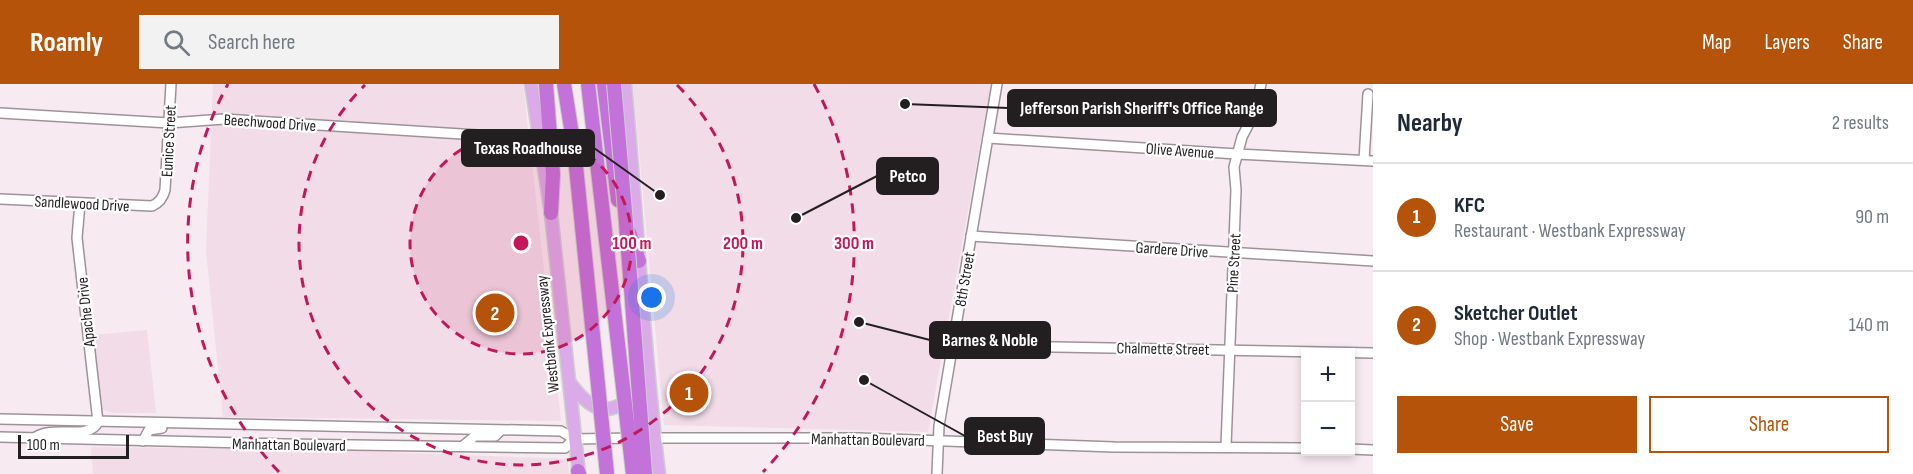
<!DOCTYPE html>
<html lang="en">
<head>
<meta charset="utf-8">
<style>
  body { margin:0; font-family:"Sofia Sans Condensed",sans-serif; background:#f2f2f3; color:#1f2937 }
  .controls { position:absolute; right:18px; bottom:18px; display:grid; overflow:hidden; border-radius:0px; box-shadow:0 3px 9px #0003 }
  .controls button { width:54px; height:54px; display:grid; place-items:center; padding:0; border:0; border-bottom:2px solid #e0e1e3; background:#fff; color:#1f2937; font:30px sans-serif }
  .scale { position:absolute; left:18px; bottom:15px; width:111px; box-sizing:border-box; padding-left:6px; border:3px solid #231f21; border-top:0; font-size:16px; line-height:21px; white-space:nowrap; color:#231f21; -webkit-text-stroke:4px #fff; paint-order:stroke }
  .you { position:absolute; left:652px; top:214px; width:21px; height:21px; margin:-15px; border:4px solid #fff; border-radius:50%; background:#1a73e8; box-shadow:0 0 0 9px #1a73e833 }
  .badge { display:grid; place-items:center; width:39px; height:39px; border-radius:50%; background:#b45309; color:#fff; font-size:20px; font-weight:700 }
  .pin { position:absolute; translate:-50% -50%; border:3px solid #fff; box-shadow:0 2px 6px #0006 }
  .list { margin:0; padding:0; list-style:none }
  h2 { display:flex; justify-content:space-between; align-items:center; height:78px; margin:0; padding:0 24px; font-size:26px }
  h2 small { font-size:20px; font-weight:400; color:#747a83 }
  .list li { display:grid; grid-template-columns:39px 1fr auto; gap:18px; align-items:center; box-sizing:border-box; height:108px; padding:0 24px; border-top:2px solid #e0e1e3 }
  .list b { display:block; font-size:22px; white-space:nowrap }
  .list p { margin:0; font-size:20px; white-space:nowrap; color:#747a83 }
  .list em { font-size:20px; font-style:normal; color:#747a83 }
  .actions { display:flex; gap:12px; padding:18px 24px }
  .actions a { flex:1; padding:14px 0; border:2px solid #b45309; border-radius:0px; text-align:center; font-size:21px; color:#b45309 }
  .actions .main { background:#b45309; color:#fff }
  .icon { flex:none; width:33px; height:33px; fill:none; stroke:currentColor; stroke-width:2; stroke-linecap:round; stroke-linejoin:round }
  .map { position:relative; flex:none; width:1373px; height:390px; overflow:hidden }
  header { display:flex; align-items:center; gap:36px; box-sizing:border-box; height:84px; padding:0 30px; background:#b45309; color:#fff }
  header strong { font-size:28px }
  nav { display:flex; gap:33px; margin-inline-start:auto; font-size:21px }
  .search { width:420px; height:54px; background:#f2f2f3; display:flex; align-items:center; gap:15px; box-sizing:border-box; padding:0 21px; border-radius:0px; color:#747a83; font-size:22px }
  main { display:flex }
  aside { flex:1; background:#fff }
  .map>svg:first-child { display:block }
  .built { fill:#f1dce7 }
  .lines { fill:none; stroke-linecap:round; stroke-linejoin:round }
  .minor-casing { stroke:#9e9299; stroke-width:12 }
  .major-casing { stroke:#cfcece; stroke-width:15 }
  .highway-casing { stroke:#cfcece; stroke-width:16 }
  .minor { stroke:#fff; stroke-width:9 }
  .major { stroke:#dbaae8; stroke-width:12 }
  .highway { stroke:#c372d9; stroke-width:14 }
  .highway-bridge-casing { stroke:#cfcece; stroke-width:16; stroke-linecap:butt }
  .highway-bridge { stroke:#c372d9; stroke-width:14 }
  .ring { fill:none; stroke:#c2185b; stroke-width:3; stroke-dasharray:10 8 }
  .labels { text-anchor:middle; stroke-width:4.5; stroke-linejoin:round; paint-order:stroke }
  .street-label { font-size:16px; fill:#231f21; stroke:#fff }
  .centre { fill:#c2185b; stroke:#fff; stroke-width:3 }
  .ring-label { font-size:18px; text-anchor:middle; font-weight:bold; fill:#c2185b; stroke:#fff; stroke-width:4.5; stroke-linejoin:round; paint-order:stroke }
  .leader { fill:none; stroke:#231f21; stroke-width:2 }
  .callout-dot { fill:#231f21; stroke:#fff; stroke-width:2 }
  .callout { fill:#231f21; stroke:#231f21; stroke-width:2 }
  .callout-label { font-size:18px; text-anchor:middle; font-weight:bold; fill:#fff }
</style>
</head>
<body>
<header>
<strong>Roamly</strong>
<div class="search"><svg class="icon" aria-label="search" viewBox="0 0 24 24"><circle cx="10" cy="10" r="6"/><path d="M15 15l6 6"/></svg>Search here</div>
<nav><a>Map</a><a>Layers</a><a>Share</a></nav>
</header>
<main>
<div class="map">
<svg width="1373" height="390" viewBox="0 0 1373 390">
  <rect width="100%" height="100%" fill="#f8eaf1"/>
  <g class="built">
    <polygon points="213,0 523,0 561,337 223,333 206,167"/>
    <polygon points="633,0 991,0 928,348 664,341"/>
    <polygon points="147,246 156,329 113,329 102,325 93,251"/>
    <polygon points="91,363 330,366 568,375 569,390 93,390"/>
  </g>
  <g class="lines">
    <defs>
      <g id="minor">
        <polyline points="0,29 169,39 224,35 540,55"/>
        <polyline points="988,54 1237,70 1373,77"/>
        <polyline points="1364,76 1368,10"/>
        <path d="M0 115 152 122C159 119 163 114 165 106L171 0"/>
        <polyline points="971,152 1373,177"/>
        <polyline points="953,261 1373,269"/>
        <polyline points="0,335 561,347 574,355 634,354"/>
        <polyline points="0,353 284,360 565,364 574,355"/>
        <path d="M36 353C53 341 89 357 98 338L77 154 80 119"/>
        <polyline points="651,354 859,354 1114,363 1306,364"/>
        <polyline points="143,357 149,346 162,344"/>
        <polyline points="463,362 475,352 495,352 500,347"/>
        <polyline points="1226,362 1236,106 1234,83 1242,53 1255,28 1261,0"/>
        <polyline points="1350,365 1373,366"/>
        <polyline points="937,390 939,342 997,0"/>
      </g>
      <g id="major">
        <polyline points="531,0 551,129 579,390"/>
        <path d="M625 0C637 130 643 260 659 390"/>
        <path d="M570 299C588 323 605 336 632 313"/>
      </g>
      <g id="highway">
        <polyline points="546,0 553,90 551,129"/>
        <polyline points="604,0 618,116"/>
        <polyline points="629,148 639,177"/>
        <polyline points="578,387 579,390"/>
      </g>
    </defs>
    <use href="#minor" class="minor-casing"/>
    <use href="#major" class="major-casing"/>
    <use href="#highway" class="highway-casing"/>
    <use href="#minor" class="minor"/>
    <use href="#major" class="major"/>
    <use href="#highway" class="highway"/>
    <defs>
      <g id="highway-bridge">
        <polyline points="564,0 574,63 607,390"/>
        <polyline points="588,0 633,390"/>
        <polyline points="614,0 626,139 645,390"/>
      </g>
    </defs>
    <use href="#highway-bridge" class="highway-bridge-casing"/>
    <use href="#highway-bridge" class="highway-bridge"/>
  </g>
  <circle cx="521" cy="159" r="111" fill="#c2185b" fill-opacity=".12"/>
  <g class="ring">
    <circle cx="521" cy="159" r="111"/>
    <path d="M677 1A222 222 0 1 1 365 1"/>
    <path d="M279 388A333 333 0 0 1 228 0M814 0A333 333 0 0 1 763 388"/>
  </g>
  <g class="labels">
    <g class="street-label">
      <text transform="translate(270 38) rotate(4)" y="6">Beechwood Drive</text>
      <text transform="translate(168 57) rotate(-87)" y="6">Eunice Street</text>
      <text transform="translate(1180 66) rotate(4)" y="6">Olive Avenue</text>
      <text transform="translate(82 119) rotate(3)" y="6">Sandlewood Drive</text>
      <text transform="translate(1172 165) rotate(4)" y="6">Gardere Drive</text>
      <text transform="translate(1233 179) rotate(-87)" y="6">Pine Street</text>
      <text transform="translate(964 195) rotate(-80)" y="6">8th Street</text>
      <text transform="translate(85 228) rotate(-96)" y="6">Apache Drive</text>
      <text transform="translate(547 250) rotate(-96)" y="6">Westbank Expressway</text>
      <text transform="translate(1163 264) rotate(1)" y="6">Chalmette Street</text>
      <text transform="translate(868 355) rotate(1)" y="6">Manhattan Boulevard</text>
      <text transform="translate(289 360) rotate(1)" y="6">Manhattan Boulevard</text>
    </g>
  </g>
  <circle cx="521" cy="159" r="9" class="centre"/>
  <g class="ring-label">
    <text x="632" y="165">100 m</text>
    <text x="743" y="165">200 m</text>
    <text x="854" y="165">300 m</text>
  </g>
  <path class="leader" d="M905 20L1008 24M660 111L594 64M796 134L877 92M859 238L930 256M864 296L965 352"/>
  <g class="callout-dot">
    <circle cx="905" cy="20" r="6"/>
    <circle cx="660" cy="111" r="6"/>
    <circle cx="796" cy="134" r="6"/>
    <circle cx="859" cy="238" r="6"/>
    <circle cx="864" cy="296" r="6"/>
  </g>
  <g class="callout">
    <rect x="1008" y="6" width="268" height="36" rx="6"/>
    <rect x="462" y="46" width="132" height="36" rx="6"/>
    <rect x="877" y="74" width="61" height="36" rx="6"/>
    <rect x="930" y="238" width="120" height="36" rx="6"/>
    <rect x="965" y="334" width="79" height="36" rx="6"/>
  </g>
  <g class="callout-label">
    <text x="1142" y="30">Jefferson Parish Sheriff's Office Range</text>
    <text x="528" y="70">Texas Roadhouse</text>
    <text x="908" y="98">Petco</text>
    <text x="990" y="262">Barnes &amp; Noble</text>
    <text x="1005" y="358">Best Buy</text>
  </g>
</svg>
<div class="controls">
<button>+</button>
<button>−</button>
</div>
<div class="scale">100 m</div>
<div class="you"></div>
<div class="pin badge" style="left:689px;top:309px">1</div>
<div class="pin badge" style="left:495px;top:229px">2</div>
</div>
<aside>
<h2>Nearby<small>2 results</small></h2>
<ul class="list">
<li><span class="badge">1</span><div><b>KFC</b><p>Restaurant · Westbank Expressway</p></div><em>90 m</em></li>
<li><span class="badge">2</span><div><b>Sketcher Outlet</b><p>Shop · Westbank Expressway</p></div><em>140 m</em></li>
</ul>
<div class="actions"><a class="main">Save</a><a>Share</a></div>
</aside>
</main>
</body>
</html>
